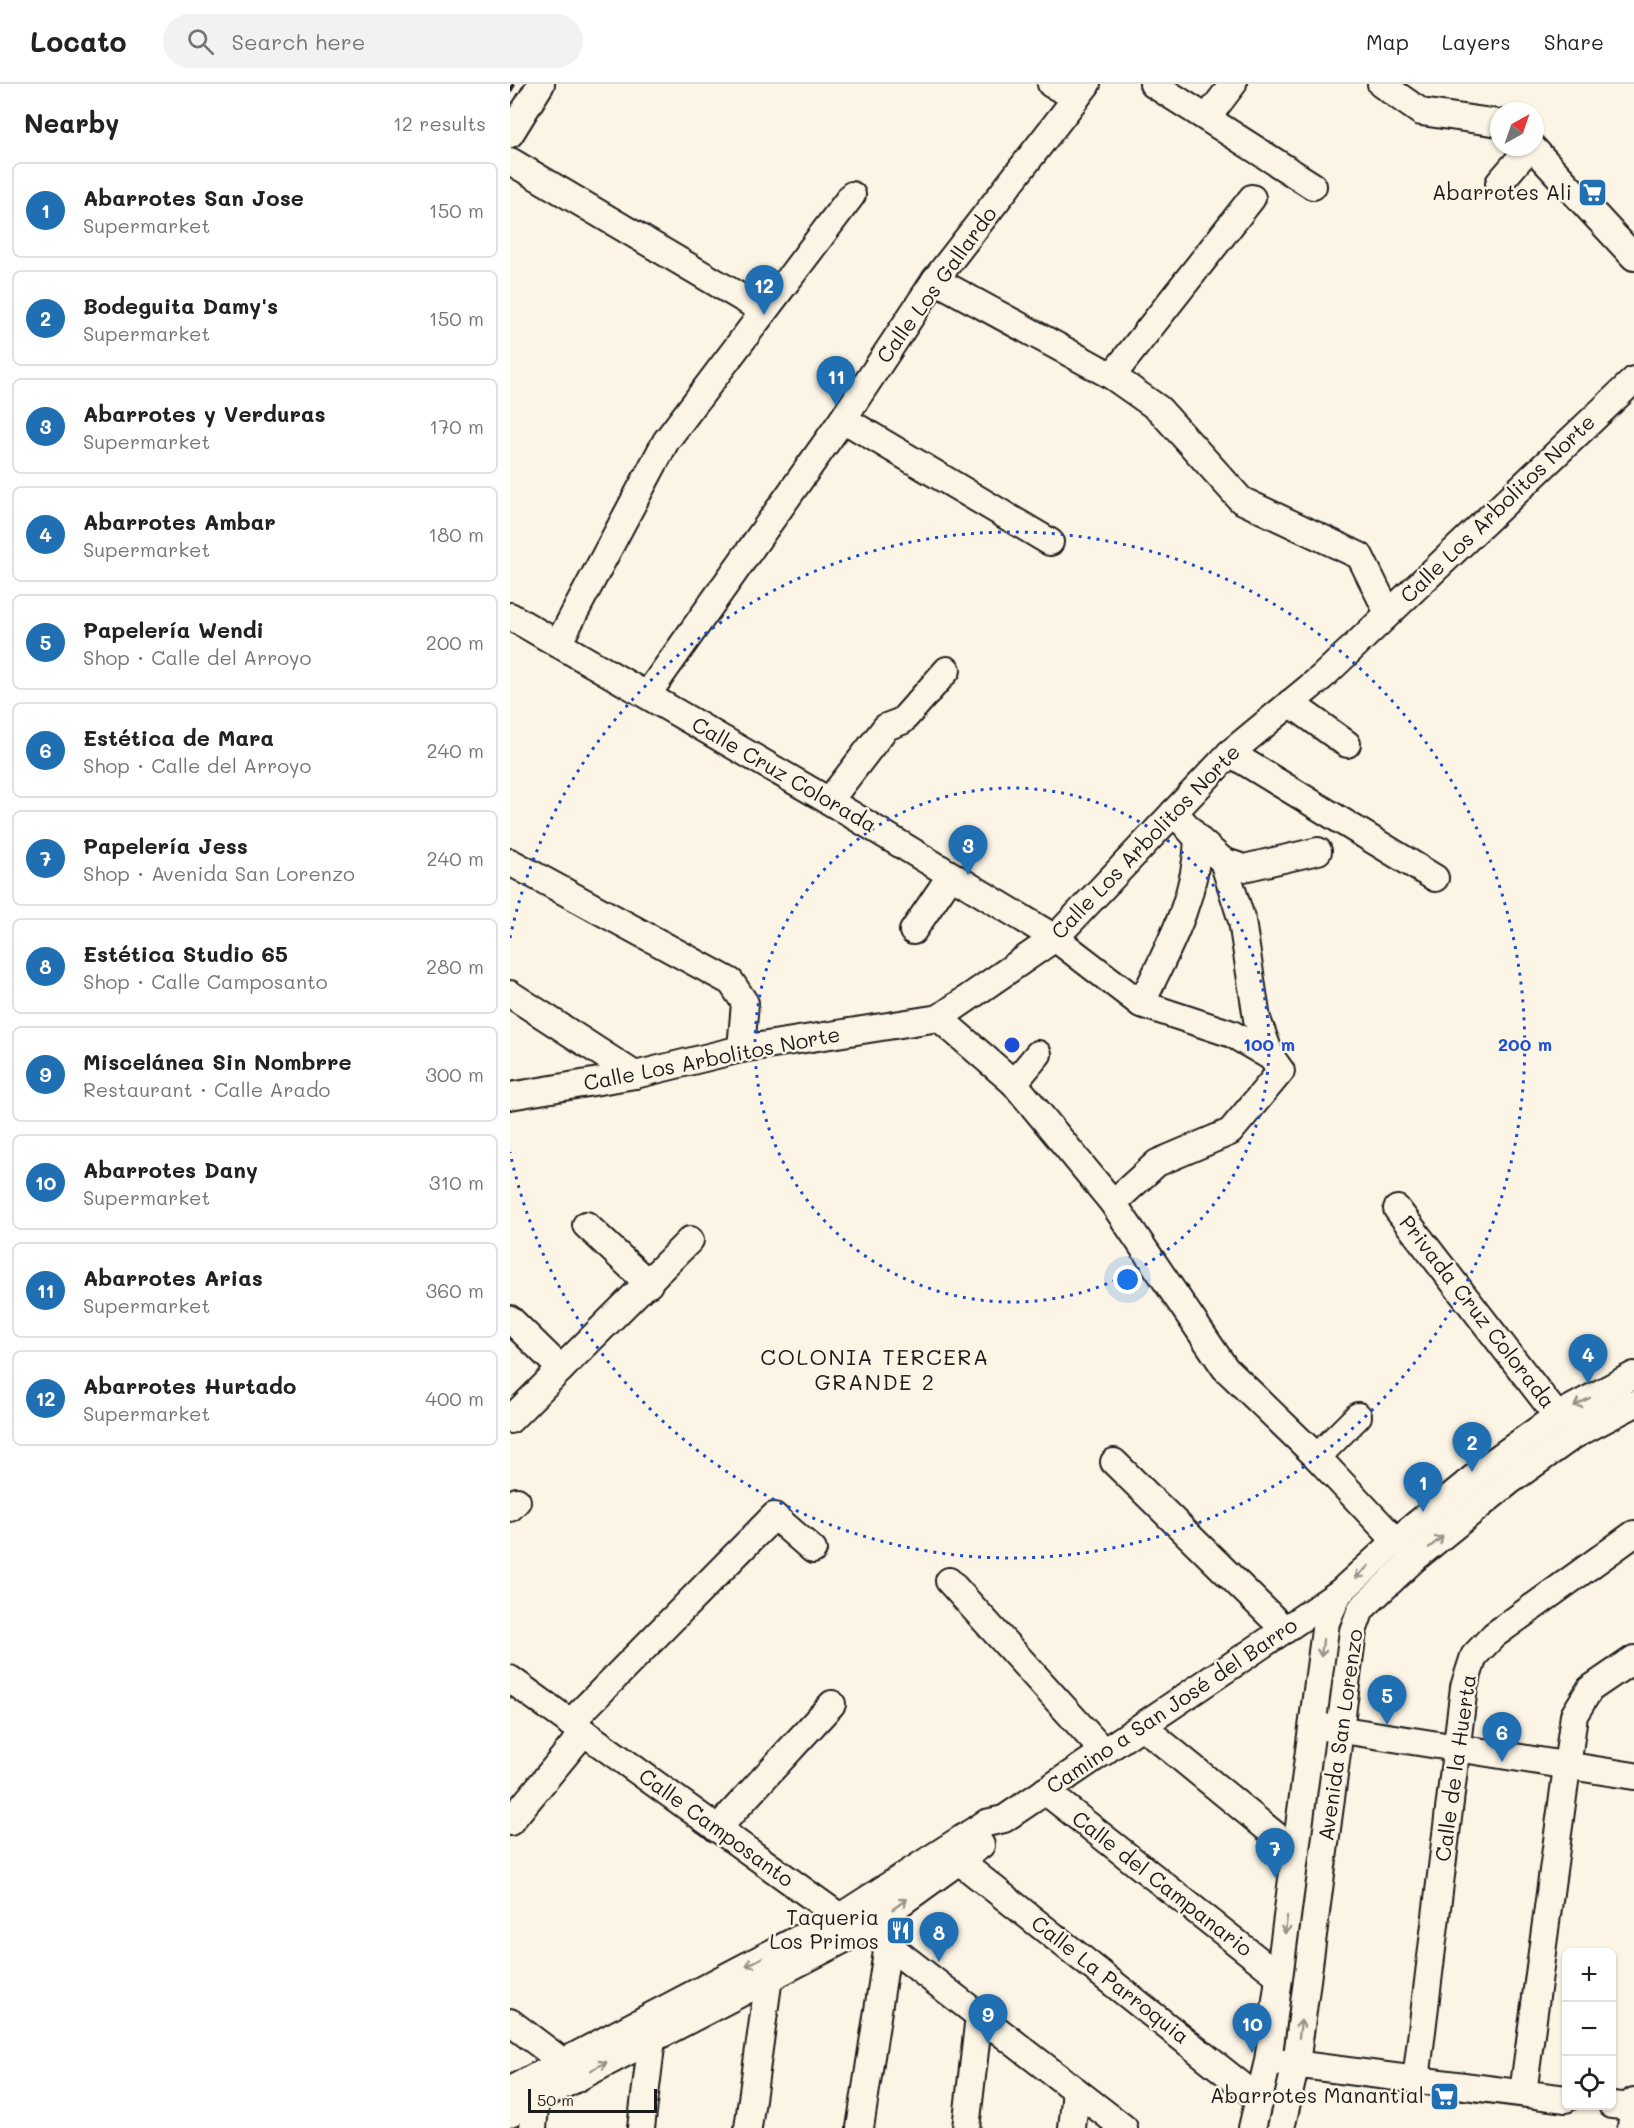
<!DOCTYPE html>
<html lang="en">
<head>
<meta charset="utf-8">
<style>
  body { margin:0; font-family:Mali,sans-serif; background:#f2f2f2; color:#222 }
  .controls { position:absolute; right:18px; bottom:18px; display:grid; overflow:hidden; border-radius:9px; box-shadow:0 2px 4px #0004 }
  .controls button { width:54px; height:54px; display:grid; place-items:center; padding:0; border:0; border-bottom:2px solid #e0e0e0; background:#fff; color:#222; font:30px sans-serif }
  .compass { position:absolute; left:980px; top:18px; width:54px; height:54px; border-radius:50%; background:#fff; box-shadow:0 2px 4px #0004; rotate:40deg }
  .scale { position:absolute; left:18px; bottom:15px; width:129px; box-sizing:border-box; padding-left:6px; border:3px solid #1c1c1c; border-top:0; font-size:16px; line-height:21px; white-space:nowrap; color:#1c1c1c; -webkit-text-stroke:4px #fcf5e5; paint-order:stroke }
  .you { position:absolute; left:618px; top:1196px; width:21px; height:21px; margin:-15px; border:4px solid #fff; border-radius:50%; background:#1a73e8; box-shadow:0 0 0 9px #1a73e833 }
  .badge { display:grid; place-items:center; width:39px; height:39px; border-radius:50%; background:#1f6fb2; color:#fff; font-size:20px; font-weight:700 }
  .pin { position:absolute; translate:-50% -50px; filter:drop-shadow(0 2px 3px #0008) }
  .pin::after { content:''; position:absolute; top:32px; width:21px; height:18px; background:inherit; clip-path:polygon(0 0,100% 0,50% 100%) }
  .list { margin:0; padding:0; list-style:none }
  h2 { display:flex; justify-content:space-between; align-items:center; height:78px; margin:0; padding:0 24px; font-size:26px }
  h2 small { font-size:20px; font-weight:400; color:#767676 }
  .list li { display:grid; grid-template-columns:39px 1fr auto; gap:18px; align-items:center; box-sizing:border-box; height:96px; margin:0 12px 12px; padding:0 12px; border:2px solid #e0e0e0; border-radius:9px }
  .list b { display:block; font-size:22px; white-space:nowrap }
  .list p { margin:0; font-size:20px; white-space:nowrap; color:#767676 }
  .list em { font-size:20px; font-style:normal; color:#767676 }
  .icon { flex:none; width:33px; height:33px; fill:none; stroke:currentColor; stroke-width:2; stroke-linecap:round; stroke-linejoin:round }
  .map { position:relative; flex:none; width:1124px; height:2044px; overflow:hidden }
  header { display:flex; align-items:center; gap:36px; box-sizing:border-box; height:84px; padding:0 30px; background:#fff; border-bottom:2px solid #e0e0e0 }
  header strong { font-size:28px }
  nav { display:flex; gap:33px; margin-inline-start:auto; font-size:21px }
  .search { width:420px; height:54px; background:#f2f2f2; display:flex; align-items:center; gap:15px; box-sizing:border-box; padding:0 21px; border-radius:33px; color:#767676; font-size:22px }
  main { display:flex }
  aside { flex:1; background:#fff }
  .map>svg:first-child { display:block }
  .lines { fill:none; stroke-linecap:round; stroke-linejoin:round }
  .minor-casing { stroke:#1c1c1c; stroke-width:30 }
  .minor { stroke:#fcf5e5; stroke-width:26 }
  .rail { stroke:#1c1c1c; stroke-width:4.5; stroke-dasharray:9 4.5; stroke-linecap:butt }
  .oneway { stroke:#97938b }
  .ring { fill:none; stroke:#1d4ed8; stroke-width:3; stroke-dasharray:3 6 }
  .labels { text-anchor:middle; stroke-width:5; stroke-linejoin:round; paint-order:stroke }
  .poi-label { font-size:21px; fill:#1c1c1c; stroke:#fcf5e5; text-anchor:end }
  .street-label { font-size:21px; fill:#1c1c1c; stroke:#fcf5e5 }
  .neighbourhood-label { font-size:22px; letter-spacing:1.5px; fill:#1c1c1c; stroke:#fcf5e5 }
  .centre { fill:#1d4ed8; stroke:#fcf5e5; stroke-width:3 }
  .ring-label { font-size:18px; text-anchor:middle; font-weight:bold; fill:#1d4ed8; stroke:#fcf5e5; stroke-width:5; stroke-linejoin:round; paint-order:stroke }
</style>
</head>
<body>
<header>
<strong>Locato</strong>
<div class="search"><svg class="icon" aria-label="search" viewBox="0 0 24 24"><circle cx="10" cy="10" r="6"/><path d="M15 15l6 6"/></svg>Search here</div>
<nav><a>Map</a><a>Layers</a><a>Share</a></nav>
</header>
<main>
<aside>
<h2>Nearby<small>12 results</small></h2>
<ul class="list">
<li><span class="badge">1</span><div><b>Abarrotes San Jose</b><p>Supermarket</p></div><em>150 m</em></li>
<li><span class="badge">2</span><div><b>Bodeguita Damy's</b><p>Supermarket</p></div><em>150 m</em></li>
<li><span class="badge">3</span><div><b>Abarrotes y Verduras</b><p>Supermarket</p></div><em>170 m</em></li>
<li><span class="badge">4</span><div><b>Abarrotes Ambar</b><p>Supermarket</p></div><em>180 m</em></li>
<li><span class="badge">5</span><div><b>Papelería Wendi</b><p>Shop · Calle del Arroyo</p></div><em>200 m</em></li>
<li><span class="badge">6</span><div><b>Estética de Mara</b><p>Shop · Calle del Arroyo</p></div><em>240 m</em></li>
<li><span class="badge">7</span><div><b>Papelería Jess</b><p>Shop · Avenida San Lorenzo</p></div><em>240 m</em></li>
<li><span class="badge">8</span><div><b>Estética Studio 65</b><p>Shop · Calle Camposanto</p></div><em>280 m</em></li>
<li><span class="badge">9</span><div><b>Miscelánea Sin Nombrre</b><p>Restaurant · Calle Arado</p></div><em>300 m</em></li>
<li><span class="badge">10</span><div><b>Abarrotes Dany</b><p>Supermarket</p></div><em>310 m</em></li>
<li><span class="badge">11</span><div><b>Abarrotes Arias</b><p>Supermarket</p></div><em>360 m</em></li>
<li><span class="badge">12</span><div><b>Abarrotes Hurtado</b><p>Supermarket</p></div><em>400 m</em></li>
</ul>
</aside>
<div class="map">
<svg width="1124" height="2044" viewBox="0 0 1124 2044">
  <rect width="100%" height="100%" fill="#fcf5e5"/>
  <filter id="ink" filterUnits="userSpaceOnUse"><feTurbulence type="fractalNoise" baseFrequency=".0167" numOctaves="2"/><feDisplacementMap in="SourceGraphic" scale="12" xChannelSelector="R" yChannelSelector="G"/><feConvolveMatrix kernelMatrix="1 2 1 2 8 2 1 2 1" color-interpolation-filters="sRGB"/></filter>
  <g filter="url(#ink)">
    <g class="lines">
      <defs>
        <g id="minor">
          <polyline points="541,0 567,13"/>
          <polyline points="643,0 803,102"/>
          <polyline points="871,0 911,28 989,39"/>
          <polyline points="697,34 723,0"/>
          <polyline points="0,50 31,0"/>
          <polyline points="1022,63 1124,173"/>
          <polyline points="0,77 254,227"/>
          <polyline points="989,99 1020,63"/>
          <polyline points="425,196 602,292 649,325 731,416 850,472 878,529"/>
          <polyline points="602,292 742,114"/>
          <polyline points="333,335 540,458"/>
          <polyline points="0,532 319,717 545,854 631,920 722,950 761,973 771,987 720,1048 647,1079 603,1119"/>
          <polyline points="48,560 156,357 342,111"/>
          <polyline points="137,611 333,335 425,196 577,0"/>
          <polyline points="780,619 837,660"/>
          <polyline points="720,669 925,794"/>
          <polyline points="319,717 376,643 392,637 437,586"/>
          <polyline points="688,755 713,777 732,837 747,935 761,973"/>
          <polyline points="713,777 734,784 808,767"/>
          <polyline points="0,778 221,898 235,919 231,965"/>
          <polyline points="403,847 441,791"/>
          <polyline points="0,910 125,991"/>
          <path d="M631 920C657 866 686 816 688 755L664 728"/>
          <polyline points="429,934 504,999 603,1119 715,1284 807,1373 886,1457"/>
          <polyline points="504,999 528,970"/>
          <polyline points="0,1012 125,991 231,965 429,934 545,854 720,669 812,593 1124,296"/>
          <polyline points="887,1125 1047,1332"/>
          <polyline points="76,1141 139,1200"/>
          <polyline points="0,1235 51,1285"/>
          <polyline points="0,1336 180,1156"/>
          <polyline points="807,1373 848,1332"/>
          <polyline points="604,1378 775,1546"/>
          <polyline points="0,1424 7,1417"/>
          <polyline points="439,1497 594,1668"/>
          <polyline points="0,1595 330,1833 356,1844 614,2044"/>
          <polyline points="60,1639 264,1432 303,1466"/>
          <polyline points="632,1642 786,1768"/>
          <polyline points="814,1643 1124,1692"/>
          <polyline points="535,1707 769,1892"/>
          <polyline points="0,1738 74,1648"/>
          <polyline points="207,1745 322,1620"/>
          <polyline points="449,1777 750,2016"/>
          <polyline points="0,1938 53,1978"/>
          <polyline points="768,1978 1056,2015"/>
          <polyline points="906,1996 954,1603 964,1572 984,1551 1124,1450"/>
          <polyline points="0,2006 330,1833 476,1739 494,1735 829,1509"/>
          <polyline points="1013,2009 1064,1631 1080,1605 1124,1575"/>
          <polyline points="1102,2021 1123,2023"/>
          <polyline points="0,2029 356,1844 471,1761"/>
          <polyline points="23,2044 26,2015"/>
          <polyline points="131,2044 142,1955"/>
          <polyline points="238,2044 259,1893"/>
          <polyline points="350,2044 378,1861"/>
          <polyline points="456,2044 469,1932"/>
          <polyline points="562,2044 566,2007"/>
          <polyline points="742,2044 758,1977 816,1538 829,1509 886,1457 983,1378 1047,1332 1124,1291"/>
          <polyline points="771,2044 786,1980 843,1547 851,1525 904,1475 1000,1397 1063,1352 1124,1320"/>
          <polyline points="1121,2044 1124,2017"/>
        </g>
      </defs>
      <use href="#minor" class="minor-casing"/>
      <use href="#minor" class="minor"/>
      <polyline class="rail" points="0,7 4,0"/>
    </g>
    <defs><path id="oneway-shaft" d="M-6 0H5M1.5-3L5.5 0L1.5 3" fill="none" stroke-width="1.6" stroke-linecap="round" stroke-linejoin="round" transform="scale(1.5)"/></defs>
    <g class="oneway">
      <use href="#oneway-shaft" transform="translate(1072 1318) rotate(152)"/>
      <use href="#oneway-shaft" transform="translate(926 1458) rotate(-39)"/>
      <use href="#oneway-shaft" transform="translate(852 1488) rotate(137)"/>
      <use href="#oneway-shaft" transform="translate(812 1564) rotate(97)"/>
      <use href="#oneway-shaft" transform="translate(390 1820) rotate(-36)"/>
      <use href="#oneway-shaft" transform="translate(776 1841) rotate(97)"/>
      <use href="#oneway-shaft" transform="translate(244 1878) rotate(152)"/>
      <use href="#oneway-shaft" transform="translate(790 1945) rotate(-83)"/>
      <use href="#oneway-shaft" transform="translate(89 1982) rotate(-28)"/>
    </g>
  </g>
  <g class="ring">
    <circle cx="502" cy="961" r="257"/>
    <path d="M0 854A513 513 0 1 1 0 1068"/>
  </g>
  <defs>
    <symbol id="supermarket-square" viewBox="-11 -11 22 22"><rect x="-9" y="-9" width="18" height="18" rx="4" fill="#1f6fb2" stroke="#fcf5e5"/><path d="M-6-5.5h2.5l.6 2H6L4.5 2H-2.5L-4.4-4H-6ZM-1.5 3.2a1.3 1.3 0 1 0 .1 0ZM3 3.2a1.3 1.3 0 1 0 .1 0Z" fill="#fff"/></symbol>
    <symbol id="restaurant-square" viewBox="-11 -11 22 22"><rect x="-9" y="-9" width="18" height="18" rx="4" fill="#1f6fb2" stroke="#fcf5e5"/><path d="M-5-6h1v4h1v-4h1v4h1v-4h1v5L-1.5 .5V6h-2V.5L-5-1ZM5-6V6H3V1.5H1.5Q1.5-4 5-6Z" fill="#fff"/></symbol>
  </defs>
  <g fill-rule="evenodd">
    <use href="#supermarket-square" x="1066" y="92" width="33" height="33"/>
    <use href="#restaurant-square" x="374" y="1830" width="33" height="33"/>
    <use href="#supermarket-square" x="918" y="1996" width="33" height="33"/>
  </g>
  <g class="labels">
    <g class="poi-label">
      <text x="1062" y="116">Abarrotes Ali</text>
      <text x="369" y="1841">Taqueria<tspan x="369" dy="24">Los Primos</tspan></text>
      <text x="914" y="2019">Abarrotes Manantial</text>
    </g>
    <g class="street-label">
      <text transform="translate(427 201) rotate(-54)" y="7">Calle Los Gallardo</text>
      <text transform="translate(988 425) rotate(-44)" y="7">Calle Los Arbolitos Norte</text>
      <text transform="translate(274 691) rotate(30)" y="7">Calle Cruz Colorada</text>
      <text transform="translate(636 758) rotate(-46)" y="7">Calle Los Arbolitos Norte</text>
      <text transform="translate(202 975) rotate(-11)" y="7">Calle Los Arbolitos Norte</text>
      <text transform="translate(967 1228) rotate(52)" y="7">Privada Cruz Colorada</text>
      <text transform="translate(662 1622) rotate(-34)" y="7">Camino a San José del Barro</text>
      <text transform="translate(831 1651) rotate(-82)" y="7">Avenida San Lorenzo</text>
      <text transform="translate(946 1684) rotate(-82)" y="7">Calle de la Huerta</text>
      <text transform="translate(206 1744) rotate(36)" y="7">Calle Camposanto</text>
      <text transform="translate(652 1800) rotate(38)" y="7">Calle del Campanario</text>
      <text transform="translate(600 1896) rotate(38)" y="7">Calle La Parroquia</text>
    </g>
    <g class="neighbourhood-label">
      <text x="365" y="1281">COLONIA TERCERA<tspan x="365" dy="25">GRANDE 2</tspan></text>
    </g>
  </g>
  <circle cx="502" cy="961" r="9" class="centre"/>
  <g class="ring-label">
    <text x="759" y="967">100 m</text>
    <text x="1015" y="967">200 m</text>
  </g>
</svg>
<div class="controls">
<button>+</button>
<button>−</button>
<button><svg class="icon" aria-label="locate" viewBox="0 0 24 24"><circle cx="12" cy="12" r="6"/><path d="M12 2v4M12 18v4M2 12h4M18 12h4"/></svg></button>
</div>
<svg class="compass" viewBox="-18 -18 36 36"><path d="M0-13l5 13h-10z" fill="#e53935"/><path d="M0 13l5-13h-10z" fill="#767676"/></svg>
<div class="scale">50 m</div>
<div class="you"></div>
<div class="pin badge" style="left:913px;top:1428px">1</div>
<div class="pin badge" style="left:962px;top:1388px">2</div>
<div class="pin badge" style="left:458px;top:791px">3</div>
<div class="pin badge" style="left:1078px;top:1300px">4</div>
<div class="pin badge" style="left:877px;top:1641px">5</div>
<div class="pin badge" style="left:992px;top:1678px">6</div>
<div class="pin badge" style="left:765px;top:1794px">7</div>
<div class="pin badge" style="left:429px;top:1878px">8</div>
<div class="pin badge" style="left:478px;top:1960px">9</div>
<div class="pin badge" style="left:742px;top:1969px">10</div>
<div class="pin badge" style="left:326px;top:322px">11</div>
<div class="pin badge" style="left:254px;top:231px">12</div>
</div>
</main>
</body>
</html>
